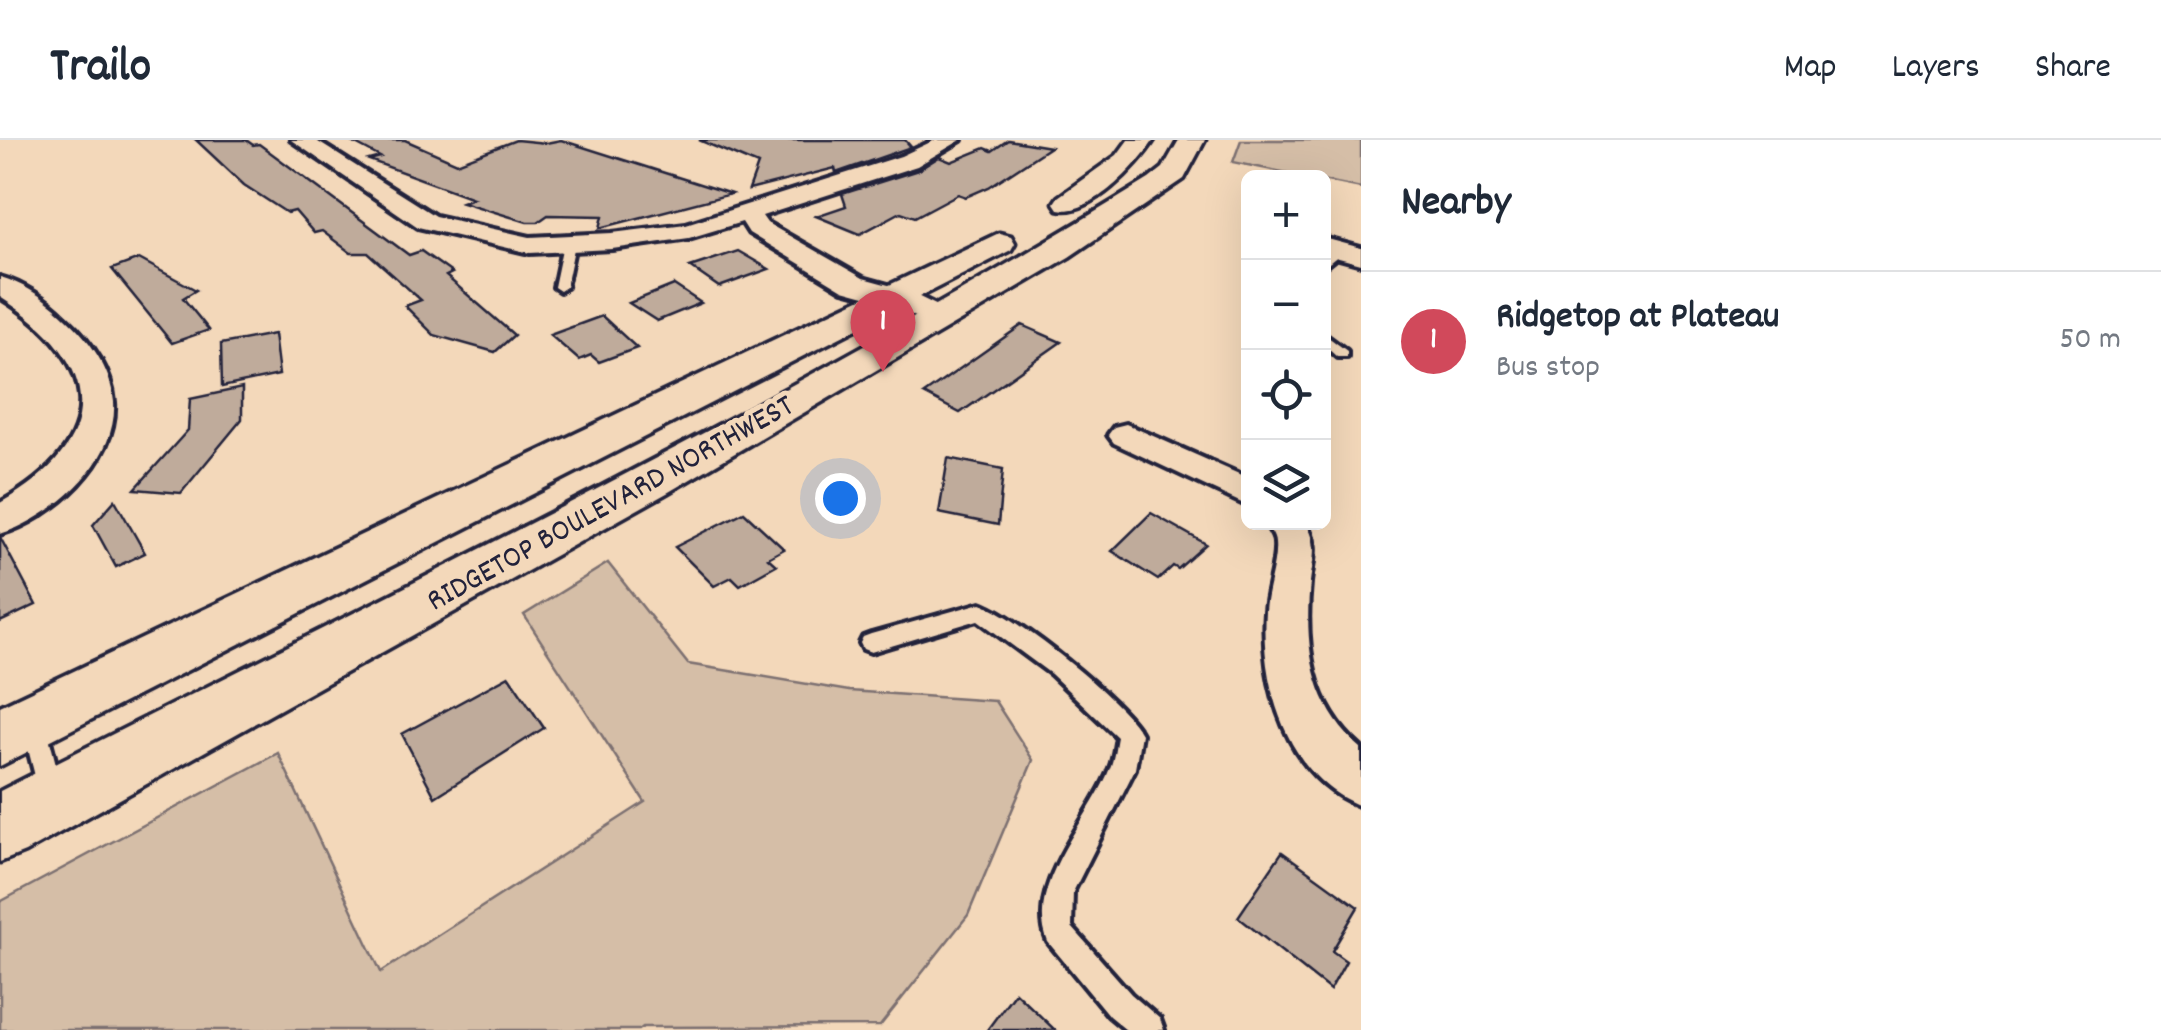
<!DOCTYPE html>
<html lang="en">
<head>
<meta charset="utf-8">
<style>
  body { margin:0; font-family:Dekko,sans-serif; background:#f6f6f7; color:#1f2937 }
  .controls { position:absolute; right:30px; top:30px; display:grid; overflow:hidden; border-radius:15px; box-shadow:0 10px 40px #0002 }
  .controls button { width:90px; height:90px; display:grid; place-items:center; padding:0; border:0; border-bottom:2px solid #e0e1e3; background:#fff; color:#1f2937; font:50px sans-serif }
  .you { position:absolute; left:840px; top:358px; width:35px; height:35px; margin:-25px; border:8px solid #fff; border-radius:50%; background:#1a73e8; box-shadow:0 0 0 15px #1a73e833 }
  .badge { display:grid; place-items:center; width:65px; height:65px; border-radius:50%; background:#d1495b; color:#fff; font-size:32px; font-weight:700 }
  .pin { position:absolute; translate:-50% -82px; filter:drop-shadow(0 2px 5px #0008) }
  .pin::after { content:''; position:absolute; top:52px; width:35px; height:30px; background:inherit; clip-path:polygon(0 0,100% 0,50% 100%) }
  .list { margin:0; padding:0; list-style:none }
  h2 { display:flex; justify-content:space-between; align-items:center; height:130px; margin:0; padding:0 40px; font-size:42px }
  h2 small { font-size:32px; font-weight:400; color:#747a83 }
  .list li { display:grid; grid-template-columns:65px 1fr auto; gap:30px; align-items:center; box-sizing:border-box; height:140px; padding:0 40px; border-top:2px solid #e0e1e3 }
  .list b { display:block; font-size:38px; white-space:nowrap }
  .list p { margin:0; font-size:32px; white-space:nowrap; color:#747a83 }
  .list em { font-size:32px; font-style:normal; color:#747a83 }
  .icon { flex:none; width:55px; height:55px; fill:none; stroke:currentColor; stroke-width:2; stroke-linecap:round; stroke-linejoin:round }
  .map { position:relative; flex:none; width:1361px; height:890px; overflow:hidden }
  header { display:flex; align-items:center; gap:60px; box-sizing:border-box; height:140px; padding:0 50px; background:#fff; border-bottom:2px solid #e0e1e3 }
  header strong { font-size:48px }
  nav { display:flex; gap:55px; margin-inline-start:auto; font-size:35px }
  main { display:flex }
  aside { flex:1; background:#fff }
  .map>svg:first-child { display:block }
  .green { fill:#d5bea7; stroke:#7c7071; stroke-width:2.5 }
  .building { fill:#bfab9b; stroke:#22223b; stroke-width:2.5 }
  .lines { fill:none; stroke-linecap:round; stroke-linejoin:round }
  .lane-casing { stroke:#22223b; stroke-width:8 }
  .street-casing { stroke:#22223b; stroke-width:8 }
  .secondary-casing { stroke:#22223b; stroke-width:7 }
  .lane { fill:#f3d8ba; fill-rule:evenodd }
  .street { fill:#f3d8ba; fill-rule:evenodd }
  .secondary { fill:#f3d8ba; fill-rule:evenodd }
  .labels { text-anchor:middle; stroke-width:10; stroke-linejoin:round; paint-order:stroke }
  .street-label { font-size:32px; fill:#22223b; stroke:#f3d8ba }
</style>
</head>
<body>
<header>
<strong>Trailo</strong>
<nav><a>Map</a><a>Layers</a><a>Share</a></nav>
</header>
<main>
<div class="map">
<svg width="1361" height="890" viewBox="0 0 1361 890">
  <rect width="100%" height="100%" fill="#f3d8ba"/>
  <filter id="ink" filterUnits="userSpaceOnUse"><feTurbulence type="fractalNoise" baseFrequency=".01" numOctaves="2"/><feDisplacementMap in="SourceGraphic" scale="20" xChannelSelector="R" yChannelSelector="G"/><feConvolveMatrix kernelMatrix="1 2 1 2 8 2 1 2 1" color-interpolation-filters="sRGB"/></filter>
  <g filter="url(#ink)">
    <g class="green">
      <polygon points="1241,0 1361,0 1361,48 1233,22"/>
      <polygon points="608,423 688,524 849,551 995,561 1033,620 968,775 880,886 643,887 639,890 0,890 0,762 278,613 381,832 645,662 524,475"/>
    </g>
    <g class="building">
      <polygon points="196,0 246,0 253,5 259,4 409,115 421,111 452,133 446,136 514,195 495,212 434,195 405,166 421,160 368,113 351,113 322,91 314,93 295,71 287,73 244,45"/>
      <polygon points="348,0 405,0 457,23 516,0 546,3 561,0 731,54 600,88 603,76 548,75 538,82 527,82 462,62 473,58 369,20 380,17"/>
      <polygon points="699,0 905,0 911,7 836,33 835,28 749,50 758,25"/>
      <polygon points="1008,0 1050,7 989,47 966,57 958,54 915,77 901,72 860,94 816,76 846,66 842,54 918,30 939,17 951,22 985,8 992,11"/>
      <polygon points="738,111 769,129 719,147 690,127"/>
      <polygon points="139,119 196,150 183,158 209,190 172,203 112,129"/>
      <polygon points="674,145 701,163 657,181 629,163"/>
      <polygon points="602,176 637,208 599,222 591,215 579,220 550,195"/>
      <polygon points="1022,185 1061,202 960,273 924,254"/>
      <polygon points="274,194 279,235 222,247 221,204"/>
      <polygon points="242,248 242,279 181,353 135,349 188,290 190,259"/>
      <polygon points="948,318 1003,329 998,385 939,373"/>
      <polygon points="115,360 145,413 116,427 93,385"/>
      <polygon points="744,372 784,409 768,418 776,425 740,445 732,437 714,446 675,407"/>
      <polygon points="1151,373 1206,404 1178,429 1173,426 1158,440 1112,411"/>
      <polygon points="0,397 36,465 0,482"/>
      <polygon points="509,536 544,588 435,657 402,594"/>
      <polygon points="1282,712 1358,767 1332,811 1346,821 1330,850 1238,777"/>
      <polygon points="1015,852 1055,890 987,890"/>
    </g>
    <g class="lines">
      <defs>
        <g id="lane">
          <polygon points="569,100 575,104 566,147 560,151 554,147 563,104"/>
          <polygon points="1335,107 1345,110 1324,127 1324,117"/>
          <polygon points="1324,194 1347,211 1347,217 1337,217 1324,205"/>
          <path d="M981 463C1014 474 1126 563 1141 594L1135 629 1073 752 1072 787 1131 854 1160 879 1164 890H1126L1109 876 1048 802C1024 744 1091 679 1110 628 1114 619 1115 607 1117 597L1051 534 978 480 871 512 863 509 860 503 863 497 871 494Z"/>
          <polygon points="33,571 41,574 45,581 63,652 60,660 51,664 42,660 39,652 21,581 25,574"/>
        </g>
        <g id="street">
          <polygon points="291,0 315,0 435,76 530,97 612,93 686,84 901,16 935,0 961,0 917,26 762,76 767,83 863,138 903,149 948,171 953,177 948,183 928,183 883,161 843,150 749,93 742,82 689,98 612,109 530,113 418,87"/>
          <polygon points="1324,98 1361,108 1361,124 1324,114"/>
          <path d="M0 137C23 143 48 160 65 177 89 199 111 228 114 262 118 322 53 378 0 394V363C111 301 103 221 0 157Z"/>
          <polygon points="1126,284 1248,338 1248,366 1114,303 1108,295 1114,287"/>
          <path d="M1265 382H1305C1319 403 1313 419 1310 442 1304 505 1311 565 1361 608V666C1287 638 1260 544 1265 471 1266 450 1277 423 1275 403 1275 396 1268 388 1265 382Z"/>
        </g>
        <g id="secondary">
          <path d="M1128 0H1154C1138 25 1090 77 1058 69L1054 63 1058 57 1117 15Z"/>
          <path d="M1179 0H1205L1184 39 1069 117 667 353 25 712 0 722V651C387 455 780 267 1149 39L1163 28Z"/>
          <polygon points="999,93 1011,96 1015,103 1011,110 0,626 0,566"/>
        </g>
      </defs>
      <use href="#lane" class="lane-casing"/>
      <use href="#street" class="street-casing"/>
      <use href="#secondary" class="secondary-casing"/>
      <use href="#lane" class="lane"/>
      <use href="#street" class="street"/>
      <use href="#secondary" class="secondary"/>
    </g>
  </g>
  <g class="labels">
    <g class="street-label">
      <text transform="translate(609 361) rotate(-29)" y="11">RIDGETOP BOULEVARD NORTHWEST</text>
    </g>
  </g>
</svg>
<div class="controls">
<button>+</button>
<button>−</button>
<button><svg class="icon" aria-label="locate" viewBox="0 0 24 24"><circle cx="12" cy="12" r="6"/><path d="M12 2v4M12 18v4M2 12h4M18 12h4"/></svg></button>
<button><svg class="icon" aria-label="layers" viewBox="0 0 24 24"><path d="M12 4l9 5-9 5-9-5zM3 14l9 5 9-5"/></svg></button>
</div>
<div class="you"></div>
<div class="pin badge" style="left:883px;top:232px">1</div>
</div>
<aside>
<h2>Nearby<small></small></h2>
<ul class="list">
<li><span class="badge">1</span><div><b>Ridgetop at Plateau</b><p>Bus stop</p></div><em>50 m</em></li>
</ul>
</aside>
</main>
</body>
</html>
